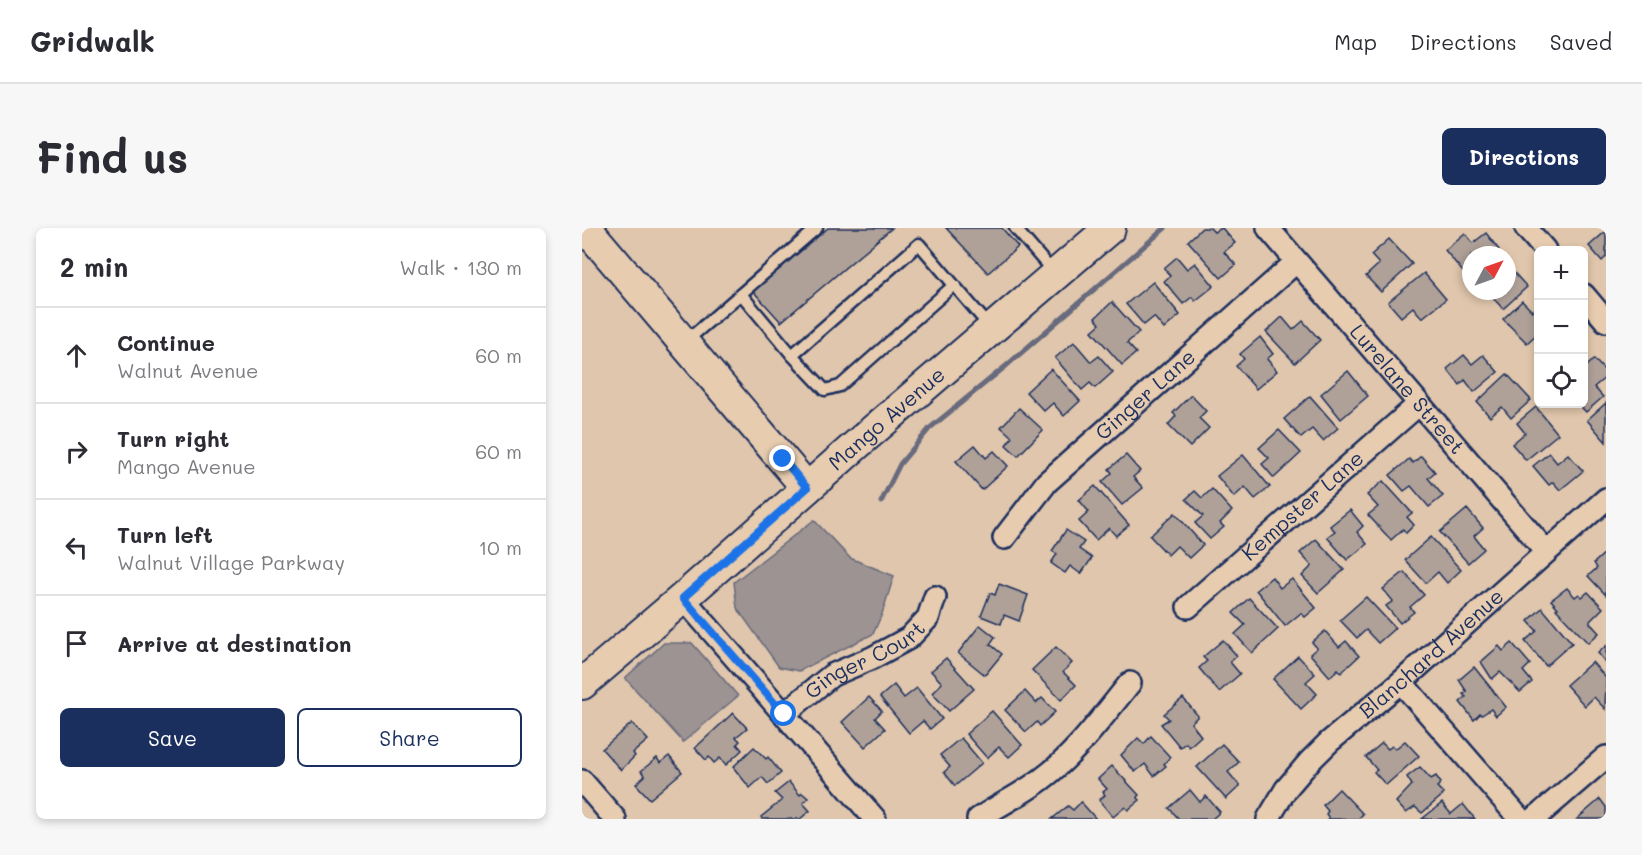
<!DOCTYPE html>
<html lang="en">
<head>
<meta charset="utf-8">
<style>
  body { margin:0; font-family:Mali,sans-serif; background:#f7f7f7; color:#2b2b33 }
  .controls { position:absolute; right:18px; top:18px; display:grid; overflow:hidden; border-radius:9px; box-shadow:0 3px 9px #0003 }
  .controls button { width:54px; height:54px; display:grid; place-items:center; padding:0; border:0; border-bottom:2px solid #e1e1e2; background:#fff; color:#2b2b33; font:30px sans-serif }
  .compass { position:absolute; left:880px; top:18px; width:54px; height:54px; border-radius:50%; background:#fff; box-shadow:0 3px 9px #0003; rotate:49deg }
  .stop { position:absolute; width:18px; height:18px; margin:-14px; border:4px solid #1a73e8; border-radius:50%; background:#fff }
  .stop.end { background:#1a73e8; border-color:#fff; box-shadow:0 2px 6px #0008 }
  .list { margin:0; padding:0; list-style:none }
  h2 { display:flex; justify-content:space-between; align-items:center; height:78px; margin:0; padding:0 24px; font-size:26px }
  h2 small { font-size:20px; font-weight:400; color:#7c7c81 }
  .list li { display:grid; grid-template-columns:39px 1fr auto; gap:18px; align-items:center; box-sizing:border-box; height:96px; padding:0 24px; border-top:2px solid #e1e1e2 }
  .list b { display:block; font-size:22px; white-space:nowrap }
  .list p { margin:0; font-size:20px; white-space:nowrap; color:#7c7c81 }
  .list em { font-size:20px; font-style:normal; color:#7c7c81 }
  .actions { display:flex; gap:12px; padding:18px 24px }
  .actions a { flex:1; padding:14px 0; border:2px solid #1b2f5e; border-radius:9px; text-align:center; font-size:21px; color:#1b2f5e }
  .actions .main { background:#1b2f5e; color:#fff }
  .icon { flex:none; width:33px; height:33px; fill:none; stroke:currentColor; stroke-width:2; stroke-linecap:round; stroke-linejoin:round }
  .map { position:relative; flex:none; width:1024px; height:591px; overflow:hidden; border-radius:9px }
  header { display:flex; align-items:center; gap:36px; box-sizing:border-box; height:84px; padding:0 30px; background:#fff; border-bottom:2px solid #e1e1e2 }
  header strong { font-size:28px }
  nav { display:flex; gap:33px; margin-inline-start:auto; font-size:21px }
  .intro { display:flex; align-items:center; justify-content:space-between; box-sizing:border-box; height:144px; padding:0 36px }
  h1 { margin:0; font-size:42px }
  .button { padding:15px 27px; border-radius:9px; background:#1b2f5e; color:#fff; font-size:21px; font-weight:700 }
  main { display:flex; gap:36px; padding:0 36px }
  aside { flex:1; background:#fff; border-radius:9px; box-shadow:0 3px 9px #0003 }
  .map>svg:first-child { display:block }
  .water { fill:#9c9392; stroke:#686b7d; stroke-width:1.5 }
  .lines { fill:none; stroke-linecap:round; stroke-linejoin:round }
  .stream { stroke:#686b7d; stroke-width:5 }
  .building { fill:#afa198; stroke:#1b2f5e; stroke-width:1.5 }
  .lane-casing { stroke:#1b2f5e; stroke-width:15 }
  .street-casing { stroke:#1b2f5e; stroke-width:26 }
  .secondary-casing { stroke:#1b2f5e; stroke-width:34 }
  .lane { stroke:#e8ccaf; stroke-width:10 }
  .street { stroke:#e8ccaf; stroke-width:21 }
  .secondary { stroke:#e8ccaf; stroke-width:30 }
  .route { stroke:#1a73e8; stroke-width:8 }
  .labels { text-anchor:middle; stroke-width:6; stroke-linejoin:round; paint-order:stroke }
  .street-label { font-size:21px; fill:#1b2f5e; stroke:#e8ccaf }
</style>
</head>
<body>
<header>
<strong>Gridwalk</strong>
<nav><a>Map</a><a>Directions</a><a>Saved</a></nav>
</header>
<div class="intro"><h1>Find us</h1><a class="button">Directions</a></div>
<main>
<aside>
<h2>2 min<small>Walk · 130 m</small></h2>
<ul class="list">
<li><svg class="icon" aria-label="ahead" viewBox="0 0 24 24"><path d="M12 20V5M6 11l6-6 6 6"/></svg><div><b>Continue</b><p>Walnut Avenue</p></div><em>60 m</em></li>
<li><svg class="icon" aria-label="right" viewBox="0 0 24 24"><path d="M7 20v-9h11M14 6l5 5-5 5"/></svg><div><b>Turn right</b><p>Mango Avenue</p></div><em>60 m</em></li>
<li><svg class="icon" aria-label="left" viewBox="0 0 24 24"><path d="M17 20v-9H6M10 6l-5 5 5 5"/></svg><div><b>Turn left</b><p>Walnut Village Parkway</p></div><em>10 m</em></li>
<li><svg class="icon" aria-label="arrive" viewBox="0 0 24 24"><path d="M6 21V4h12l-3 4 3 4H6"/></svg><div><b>Arrive at destination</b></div></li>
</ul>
<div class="actions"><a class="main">Save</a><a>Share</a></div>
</aside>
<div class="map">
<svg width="1024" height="591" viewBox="0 0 1024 591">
  <rect width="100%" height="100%" fill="#e0c6ac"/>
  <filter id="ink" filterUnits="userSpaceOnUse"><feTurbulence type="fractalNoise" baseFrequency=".0167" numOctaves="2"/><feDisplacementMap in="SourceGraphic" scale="12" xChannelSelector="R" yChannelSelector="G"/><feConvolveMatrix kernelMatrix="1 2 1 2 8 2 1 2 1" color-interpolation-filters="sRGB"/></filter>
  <g filter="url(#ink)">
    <g class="water">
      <polygon points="232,292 268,330 312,348 300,386 291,406 217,443 197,439 155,380 152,354"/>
      <polygon points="82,415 110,415 156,468 101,514 43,450"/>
    </g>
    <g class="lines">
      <polyline class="stream" points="299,274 318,236 348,200 424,138 583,0"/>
    </g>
    <g class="building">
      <polygon points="246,0 310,0 199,94 171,63"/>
      <polygon points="364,0 420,0 436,19 406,45"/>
      <polygon points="620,0 628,0 632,4 640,0 653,15 642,24 654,37 639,50 606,13"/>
      <polygon points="1024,3 1024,29 1020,33 1007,18"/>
      <polygon points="883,5 891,15 904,5 917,22 911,27 889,27 889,45 885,49 863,22"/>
      <polygon points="807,11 830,36 799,64 784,48 797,36 789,27"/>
      <polygon points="595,29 605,41 613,35 632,58 613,73 610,69 601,76 582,53 588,48 582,40"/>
      <polygon points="925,37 945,59 921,81 905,63 925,63"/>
      <polygon points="842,45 864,71 840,90 831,79 819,89 806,74"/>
      <polygon points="571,54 598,87 582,101 572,89 562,97 544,76"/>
      <polygon points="940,73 950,83 957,78 957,104 945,115 921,91"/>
      <polygon points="530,74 557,104 545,115 554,125 540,137 510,103 518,96 513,90"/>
      <polygon points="700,89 711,102 721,93 738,112 713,135 684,104"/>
      <polygon points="678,109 691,126 685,131 695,143 674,161 654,138 662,131 658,126"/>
      <polygon points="492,114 509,134 517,128 531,144 513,160 508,155 500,162 473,130"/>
      <polygon points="882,127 890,136 901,127 916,144 892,164 883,152 878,157 865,141"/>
      <polygon points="1012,131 1024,144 1024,149 1012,159 1021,169 1004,184 996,176 1002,176 1002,141"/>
      <polygon points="469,141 498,173 482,188 471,175 462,183 444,164"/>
      <polygon points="766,143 786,168 759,191 739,166"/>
      <polygon points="925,146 949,172 929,190 920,179 908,189 895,174"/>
      <polygon points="609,167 624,183 617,190 627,200 608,219 586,197 594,188 591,185"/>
      <polygon points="728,168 756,200 741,213 730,201 719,210 702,191"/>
      <polygon points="1024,175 1024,214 1005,192"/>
      <polygon points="954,179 976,206 944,232 930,216 943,205 935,195"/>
      <polygon points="437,180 461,202 436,228 424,217 430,209 419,199"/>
      <polygon points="697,202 719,225 692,250 680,236 687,230 677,220"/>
      <polygon points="393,217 404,230 412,223 426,238 400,262 374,233"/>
      <polygon points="967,225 975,235 986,226 1001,243 978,262 971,254 967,257 951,238"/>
      <polygon points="544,227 558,243 551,249 561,260 540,277 520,254 530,245 527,241"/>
      <polygon points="661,227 688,259 673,271 663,259 652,269 635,248"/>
      <polygon points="839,228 853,244 846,250 861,268 847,279 829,258 822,263 808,247 827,231 831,235"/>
      <polygon points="801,253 830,285 825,289 832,297 824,305 821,301 809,312 786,287 796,279 785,267"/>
      <polygon points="513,258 547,297 534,308 527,300 514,312 497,293 507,284 497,272"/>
      <polygon points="630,261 650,283 638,295 642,299 628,311 613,295 621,288 604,271 613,263 620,270"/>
      <polygon points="885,281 901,300 892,308 902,321 886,335 858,304"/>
      <polygon points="768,282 781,298 775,304 785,316 765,332 745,309 753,303 748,298"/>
      <polygon points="593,285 621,317 607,330 595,318 586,327 568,308"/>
      <polygon points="484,302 502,314 497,321 510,330 499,346 488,338 483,345 469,335 475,326 470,323"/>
      <polygon points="849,309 879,342 865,355 856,344 844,355 823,332"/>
      <polygon points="734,311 762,342 736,365 720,348 730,338 718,325"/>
      <polygon points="1024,324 1024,367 1006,348 1015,340 1012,335"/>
      <polygon points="822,344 842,367 828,379 832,384 818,395 804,378 811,373 801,361"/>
      <polygon points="690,349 698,360 710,351 734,380 723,389 719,385 703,398 674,362"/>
      <polygon points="417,356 446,367 437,393 422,387 419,396 399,388 408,365 413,367"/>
      <polygon points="985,360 993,369 997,366 1000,369 1006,364 1021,380 1008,393 1008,395 1017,405 1006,415 974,381 976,380 969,372"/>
      <polygon points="784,369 813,400 796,415 784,402 775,410 758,392"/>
      <polygon points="667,370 696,401 670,425 653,406 663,397 651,385"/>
      <polygon points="960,380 990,415 964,438 943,413 955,403 946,393"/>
      <polygon points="398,397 413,409 408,416 420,426 403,447 376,425"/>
      <polygon points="743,403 757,419 764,413 777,428 759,445 756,441 748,449 728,426 735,420 730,414"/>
      <polygon points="641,412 655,428 648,434 658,446 637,464 617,440 625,433 621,429"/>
      <polygon points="930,415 948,436 941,443 950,454 938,464 918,444 910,451 899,434 917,418 921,423"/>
      <polygon points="1024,418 1024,435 1016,425"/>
      <polygon points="474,419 490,435 481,444 494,457 479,472 450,442"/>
      <polygon points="716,428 733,446 724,454 735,466 719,481 691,451"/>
      <polygon points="364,430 392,461 367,483 350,465 360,455 349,443"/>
      <polygon points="1010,434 1024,450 1023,481 1012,469 1003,478 984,457"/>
      <polygon points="892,439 924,479 914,488 909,481 900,487 898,486 892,492 878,474 884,469 881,466 885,464 877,452"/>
      <polygon points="312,457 322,470 335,460 360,491 348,501 341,493 327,505 298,469"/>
      <polygon points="443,463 454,475 460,470 473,484 458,498 455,494 444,504 423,482"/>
      <polygon points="287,469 300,483 293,490 303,501 283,519 260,494"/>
      <polygon points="601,470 616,488 609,495 619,508 607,519 604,515 598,519 579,496 587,491 582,486"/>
      <polygon points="410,483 440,517 427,529 417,519 405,530 384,506"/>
      <polygon points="151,485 165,500 154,509 158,513 155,516 160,522 144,537 138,530 132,535 127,529 124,532 113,520"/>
      <polygon points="50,495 66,512 51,525 53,528 39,542 20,521"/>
      <polygon points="569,508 588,529 582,536 584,538 572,548 563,536 553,544 539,527 556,510 562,516"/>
      <polygon points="379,510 400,535 373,558 362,544 368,539 358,527"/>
      <polygon points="823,513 837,528 804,557 792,544 795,542 784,529 800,515 806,521 810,518 813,521"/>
      <polygon points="640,516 657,534 646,544 658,558 644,571 615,539"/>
      <polygon points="172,519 184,531 186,529 199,545 186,556 180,549 168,560 151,539"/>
      <polygon points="87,528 100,544 68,571 54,556 63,548 59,543 75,530 78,535"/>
      <polygon points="530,538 557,567 555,569 558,572 546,582 543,579 531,589 517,572 523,567 521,564 525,561 516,551"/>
      <polygon points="838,539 849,551 854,548 859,555 855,559 862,566 840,585 833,579 824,585 814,574 830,557 825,549"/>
      <polygon points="207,554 218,567 220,565 226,570 221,575 228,583 218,591 180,591 179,589 200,572 193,565"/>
      <polygon points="757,561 781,586 776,591 745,591 747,590 744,586 746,583 741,577"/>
      <polygon points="608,562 618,574 624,568 638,584 630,591 597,591 587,580"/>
      <polygon points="1018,571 1024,579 1024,591 995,591"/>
      <polygon points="499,574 514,591 470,591 486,578 491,582"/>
      <polygon points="860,575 869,586 881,576 893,591 840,591"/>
    </g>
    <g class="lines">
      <defs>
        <g id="lane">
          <polyline points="433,0 472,45"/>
          <polyline points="372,57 258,158 243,162 210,127 337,16 408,99"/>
          <polyline points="159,66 210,127"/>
          <polyline points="102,115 235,0"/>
        </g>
        <g id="street">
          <path id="s1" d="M686 0 964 323"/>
          <polyline points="944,0 963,22"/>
          <polyline points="1002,67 1024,93"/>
          <path id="s2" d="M422 310 465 254 714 34"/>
          <polyline points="101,370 293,591"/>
          <path id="s3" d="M606 379 837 176"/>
          <polyline points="819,454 938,591"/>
          <path id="s4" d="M202 486 250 447 290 430 327 410 346 390 353 369"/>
          <polyline points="0,553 33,591"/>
          <path d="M396 591C417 577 440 566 460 551 494 526 521 488 548 455"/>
          <path id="s5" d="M686 591 704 561 727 534 747 514 819 454 1024 271"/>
          <polyline points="952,591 1024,529"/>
        </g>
        <g id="secondary">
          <polyline points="4,0 225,260"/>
          <path id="s6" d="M0 456 101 370 281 211 528 0"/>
        </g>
      </defs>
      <use href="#lane" class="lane-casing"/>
      <use href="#street" class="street-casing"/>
      <use href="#secondary" class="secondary-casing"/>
      <use href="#lane" class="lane"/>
      <use href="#street" class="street"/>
      <use href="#secondary" class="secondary"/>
    </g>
  </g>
  <g class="lines" filter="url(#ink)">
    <polyline class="route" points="201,231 225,260 101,370 202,486"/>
  </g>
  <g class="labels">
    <g class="street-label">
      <text dy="7" stroke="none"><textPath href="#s1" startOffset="213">Lurelane Street</textPath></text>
      <text dy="7" stroke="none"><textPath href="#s2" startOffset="202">Ginger Lane</textPath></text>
      <text dy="7" stroke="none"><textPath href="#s6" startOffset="404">Mango Avenue</textPath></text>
      <text dy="7" stroke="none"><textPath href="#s3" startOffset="153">Kempster Lane</textPath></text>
      <text dy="7" stroke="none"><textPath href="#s5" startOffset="234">Blanchard Avenue</textPath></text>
      <text dy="7" stroke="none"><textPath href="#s4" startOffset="98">Ginger Court</textPath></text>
    </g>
  </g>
</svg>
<div class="controls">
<button>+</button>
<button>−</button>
<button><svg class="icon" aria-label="locate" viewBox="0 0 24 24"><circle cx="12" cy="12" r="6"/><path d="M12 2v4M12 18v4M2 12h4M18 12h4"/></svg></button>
</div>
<svg class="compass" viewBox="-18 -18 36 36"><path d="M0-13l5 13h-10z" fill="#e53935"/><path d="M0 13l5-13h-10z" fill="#7c7c81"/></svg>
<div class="stop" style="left:202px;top:486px"></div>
<div class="stop end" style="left:201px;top:231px"></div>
</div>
</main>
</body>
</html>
